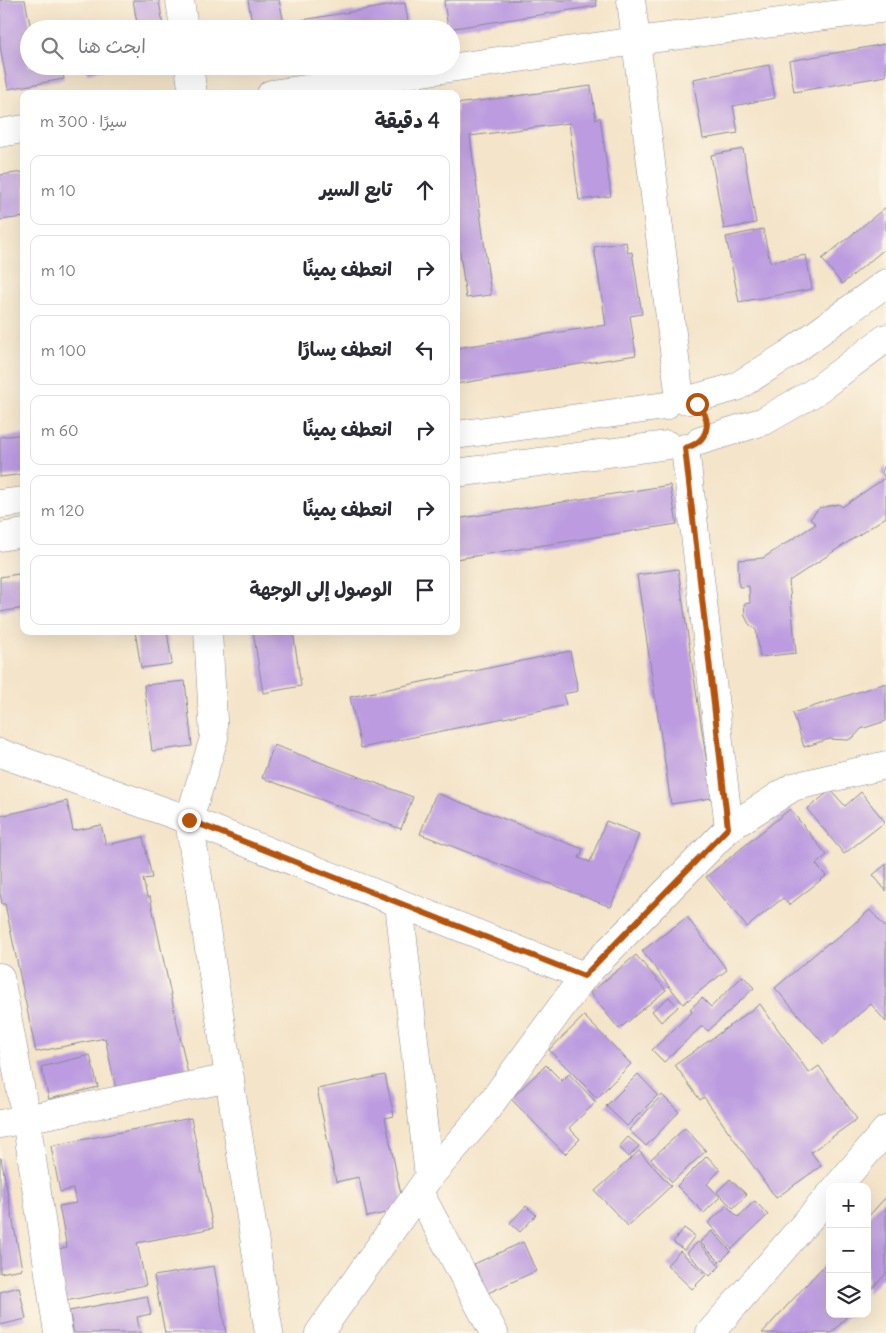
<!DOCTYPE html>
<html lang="ar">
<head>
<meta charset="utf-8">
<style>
  body { margin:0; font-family:Delius,"Playpen Sans Arabic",sans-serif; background:#f7f7f7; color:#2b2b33; direction:rtl }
  .controls { position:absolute; right:15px; bottom:15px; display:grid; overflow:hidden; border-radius:10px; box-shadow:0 5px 20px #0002 }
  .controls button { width:45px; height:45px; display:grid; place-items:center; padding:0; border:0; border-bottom:1px solid #e1e1e2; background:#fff; color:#2b2b33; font:25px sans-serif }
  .stop { position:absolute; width:15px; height:15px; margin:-11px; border:4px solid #b45309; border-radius:50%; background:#fff }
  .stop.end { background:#b45309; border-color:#fff; box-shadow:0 1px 5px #0008 }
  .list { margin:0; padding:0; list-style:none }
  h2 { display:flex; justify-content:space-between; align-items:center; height:65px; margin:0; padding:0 20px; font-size:21px }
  h2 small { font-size:16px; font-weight:400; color:#7c7c81 }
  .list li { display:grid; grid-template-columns:32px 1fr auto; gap:15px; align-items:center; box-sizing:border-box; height:70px; margin:0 10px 10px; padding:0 10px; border:1px solid #e1e1e2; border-radius:10px }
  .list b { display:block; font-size:19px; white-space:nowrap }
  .list em { font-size:16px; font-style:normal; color:#7c7c81 }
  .icon { flex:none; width:28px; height:28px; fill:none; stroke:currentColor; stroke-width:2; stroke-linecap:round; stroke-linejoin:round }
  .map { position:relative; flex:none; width:886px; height:1333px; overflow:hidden; direction:ltr }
  .search { position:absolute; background:#fff; box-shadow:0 5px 20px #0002; left:20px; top:20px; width:440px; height:55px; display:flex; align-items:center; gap:12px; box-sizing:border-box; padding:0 18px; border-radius:28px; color:#7c7c81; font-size:19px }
  .panel { position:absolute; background:#fff; box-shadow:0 5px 20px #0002; left:20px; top:90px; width:440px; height:545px; border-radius:10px; direction:rtl }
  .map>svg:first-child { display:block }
  .building { fill:#bc9be0 }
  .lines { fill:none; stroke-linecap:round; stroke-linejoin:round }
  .minor-casing { stroke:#888a94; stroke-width:29 }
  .minor { stroke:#fff; stroke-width:28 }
  .route { stroke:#b45309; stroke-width:6 }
</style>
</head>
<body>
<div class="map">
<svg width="886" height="1333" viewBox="0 0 886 1333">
  <rect width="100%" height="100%" fill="#fcf5e5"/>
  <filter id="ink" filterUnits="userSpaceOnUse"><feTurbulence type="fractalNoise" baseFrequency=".02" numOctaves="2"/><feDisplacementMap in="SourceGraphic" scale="10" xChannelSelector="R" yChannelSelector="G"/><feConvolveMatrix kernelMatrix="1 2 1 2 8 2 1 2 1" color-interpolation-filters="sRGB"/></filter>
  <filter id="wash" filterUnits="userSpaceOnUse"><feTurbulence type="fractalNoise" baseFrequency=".0096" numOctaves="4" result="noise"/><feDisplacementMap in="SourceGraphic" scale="20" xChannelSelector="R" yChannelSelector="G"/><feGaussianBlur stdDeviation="1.12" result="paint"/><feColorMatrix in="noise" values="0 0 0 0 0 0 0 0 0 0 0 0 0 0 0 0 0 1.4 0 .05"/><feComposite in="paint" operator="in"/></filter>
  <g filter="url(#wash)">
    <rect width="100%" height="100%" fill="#f4e4c9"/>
    <g id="blocks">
      <g class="building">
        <polygon points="0,0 25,0 31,29 29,29 29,66 62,66 64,79 8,89 0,46"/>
        <polygon points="133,0 159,0 163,25 147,29 138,29"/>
        <polygon points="248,0 279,0 284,23 405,3 409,29 253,29"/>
        <polygon points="451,0 596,0 597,6 448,29 444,1"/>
        <polygon points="886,44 886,76 794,92 789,61"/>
        <polygon points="769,65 775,98 733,106 738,133 703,139 693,79"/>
        <polygon points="86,66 117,66 117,67 87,73"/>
        <polygon points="591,86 596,120 600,117 611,196 579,200 569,123 470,136 491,295 466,298 456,222 456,104"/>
        <polygon points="743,149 756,223 724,229 711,155"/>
        <polygon points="24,172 24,217 0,220 0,175"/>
        <polygon points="886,207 886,248 842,284 822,259"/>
        <polygon points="763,229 770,262 806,255 812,289 739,302 726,237"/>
        <polygon points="626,242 628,253 632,252 642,314 630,316 636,355 456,384 456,348 606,325 594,247"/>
        <polygon points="24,434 24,474 0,477 0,437"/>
        <polygon points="886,466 886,517 789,581 796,653 760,657 756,630 749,624 745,616 744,604 750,603 749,586 739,587 738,560 763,558 816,524 810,519 819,508 839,504 842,507 885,478 882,473 884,467"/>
        <polygon points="670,485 677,524 456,559 456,519"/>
        <polygon points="678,569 712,798 671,804 637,575"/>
        <polygon points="24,573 24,608 0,612 0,577"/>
        <polygon points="135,631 167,631 172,664 141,668"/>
        <polygon points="253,631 293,631 301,686 263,693"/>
        <polygon points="570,651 578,691 563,694 566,705 361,748 350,697"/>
        <polygon points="185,681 192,746 152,751 144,685"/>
        <polygon points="886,683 886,721 861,729 854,737 848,740 829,739 804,747 793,713"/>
        <polygon points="274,745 413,797 401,829 262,778"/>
        <polygon points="831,790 845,806 861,792 885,822 844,854 807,809"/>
        <polygon points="436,793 583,849 579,858 590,862 606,821 639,834 611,907 420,834"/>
        <polygon points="67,801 73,831 101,825 106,845 143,837 152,878 143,879 147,897 150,897 189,1079 117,1094 105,1038 36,1052 5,904 2,904 0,893 0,816"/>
        <polygon points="790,809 827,855 816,864 826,876 789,905 783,898 747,927 706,877"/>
        <polygon points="886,864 886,891 873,875"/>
        <polygon points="870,910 886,928 886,1022 871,1004 824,1044 775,988 828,943 830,944"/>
        <polygon points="687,917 727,970 683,1004 642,951"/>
        <polygon points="636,955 666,990 619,1029 590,993"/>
        <polygon points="743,976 754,988 708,1031 702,1026 664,1062 652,1050 692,1012 690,1009 702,998 711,1007"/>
        <polygon points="669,997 678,1007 661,1022 652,1011"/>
        <polygon points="760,1004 809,1073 819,1066 857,1119 811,1152 821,1166 776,1198 704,1097 700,1100 675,1065"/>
        <polygon points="584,1016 631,1064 597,1098 549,1050"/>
        <polygon points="90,1055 98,1087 49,1099 41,1067"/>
        <polygon points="546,1065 562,1081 569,1074 596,1102 569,1128 580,1139 565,1154 511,1099"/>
        <polygon points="638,1074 658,1095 627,1126 606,1106"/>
        <polygon points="385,1075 394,1116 385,1118 404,1209 367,1217 359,1177 336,1182 317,1089"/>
        <polygon points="662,1095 679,1112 646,1146 629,1130"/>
        <polygon points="191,1118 213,1228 137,1243 146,1285 65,1301 55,1250 67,1247 59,1206 76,1203 73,1189 60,1192 51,1146"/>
        <polygon points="685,1128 706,1151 672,1182 651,1159"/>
        <polygon points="628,1137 639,1146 629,1157 619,1147"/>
        <polygon points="639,1151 671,1186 628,1226 595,1191"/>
        <polygon points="707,1156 720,1170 707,1184 720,1197 704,1213 677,1186"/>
        <polygon points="0,1158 1,1158 22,1269 0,1273"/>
        <polygon points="730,1179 747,1195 733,1208 717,1192"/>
        <polygon points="886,1197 886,1274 867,1294 867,1218"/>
        <polygon points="755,1201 768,1215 732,1249 708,1223 727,1206 738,1217"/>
        <polygon points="526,1206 536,1215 520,1232 510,1223"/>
        <polygon points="684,1228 695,1236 684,1250 673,1242"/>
        <polygon points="712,1231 731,1251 720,1262 700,1242"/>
        <polygon points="523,1242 536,1271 488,1293 474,1264"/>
        <polygon points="698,1242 720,1266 710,1276 687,1253"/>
        <polygon points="680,1251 706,1275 692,1289 667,1265"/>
        <polygon points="830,1259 830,1314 849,1314 832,1333 762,1333"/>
        <polygon points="214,1266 226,1333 165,1333 154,1276"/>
        <polygon points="19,1287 26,1319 0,1325 0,1292"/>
        <polygon points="147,1296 151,1314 137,1317 140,1333 74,1333 69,1311"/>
      </g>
    </g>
  </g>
  <g filter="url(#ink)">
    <use href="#blocks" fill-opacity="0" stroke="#888a94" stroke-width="1"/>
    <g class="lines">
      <defs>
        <g id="minor">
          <polyline points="180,0 184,29"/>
          <polyline points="631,0 680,399"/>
          <polyline points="189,66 193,94"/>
          <polyline points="271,94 636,41 886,8"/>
          <polyline points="0,133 24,129"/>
          <polyline points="689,400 736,387 789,354 886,283"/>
          <polyline points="456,435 665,406"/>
          <polyline points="700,441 764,421 813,393 886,338"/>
          <polyline points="685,448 729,828"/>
          <polyline points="456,473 668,445"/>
          <polyline points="0,504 24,501"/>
          <polyline points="0,537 24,533"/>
          <polyline points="208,631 214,738 189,820 269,1333"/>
          <polyline points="0,753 189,820 584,976"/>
          <polyline points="399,903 429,1177"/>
          <polyline points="0,977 26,1119 58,1333"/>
          <polyline points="0,1124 230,1078"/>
          <polyline points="837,1187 886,1130"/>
          <polyline points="419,1192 494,1333"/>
          <polyline points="319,1333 429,1177 481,1117 584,976 729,828 793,787 886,765"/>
          <polyline points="710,1333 830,1195"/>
        </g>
      </defs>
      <use href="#minor" class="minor-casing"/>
      <use href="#minor" class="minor"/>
    </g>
  </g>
  <g class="lines" filter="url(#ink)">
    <path class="route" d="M189 820 584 976 728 828 685 448C708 442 714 421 697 404"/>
  </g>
</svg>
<div class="controls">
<button>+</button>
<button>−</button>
<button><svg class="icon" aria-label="layers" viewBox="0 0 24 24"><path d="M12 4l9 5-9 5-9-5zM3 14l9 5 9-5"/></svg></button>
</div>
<div class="stop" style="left:697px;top:404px"></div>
<div class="stop end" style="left:189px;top:820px"></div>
<div class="search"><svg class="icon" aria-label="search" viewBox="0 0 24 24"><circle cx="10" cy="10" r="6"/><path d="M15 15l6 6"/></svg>ابحث هنا</div>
<section class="panel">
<h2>4 دقيقة<small>سيرًا · 300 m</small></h2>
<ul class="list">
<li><svg class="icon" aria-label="ahead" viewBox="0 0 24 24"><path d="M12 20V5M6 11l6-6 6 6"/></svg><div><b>تابع السير</b></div><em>10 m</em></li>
<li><svg class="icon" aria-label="right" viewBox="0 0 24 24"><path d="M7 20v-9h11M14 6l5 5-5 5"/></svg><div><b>انعطف يمينًا</b></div><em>10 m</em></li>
<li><svg class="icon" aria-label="left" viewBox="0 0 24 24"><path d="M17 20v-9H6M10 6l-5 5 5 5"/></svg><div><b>انعطف يسارًا</b></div><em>100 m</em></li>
<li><svg class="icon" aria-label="right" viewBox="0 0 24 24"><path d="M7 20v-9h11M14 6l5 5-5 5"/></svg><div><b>انعطف يمينًا</b></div><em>60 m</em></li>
<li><svg class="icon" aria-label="right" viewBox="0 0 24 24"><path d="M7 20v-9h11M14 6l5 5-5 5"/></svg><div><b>انعطف يمينًا</b></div><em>120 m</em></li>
<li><svg class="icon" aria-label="arrive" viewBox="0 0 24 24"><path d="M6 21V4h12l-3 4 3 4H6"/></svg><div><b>الوصول إلى الوجهة</b></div></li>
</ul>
</section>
</div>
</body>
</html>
